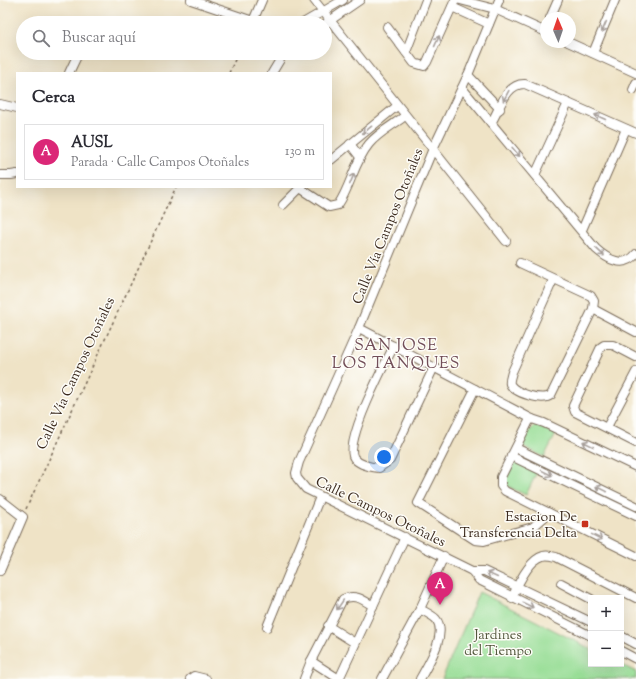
<!DOCTYPE html>
<html lang="es">
<head>
<meta charset="utf-8">
<style>
  body { margin:0; font-family:"Sorts Mill Goudy",serif; background:#f7f7f7; color:#2b2b33 }
  .controls { position:absolute; right:12px; bottom:12px; display:grid; overflow:hidden; border-radius:0px; box-shadow:0 4px 16px #0002 }
  .controls button { width:36px; height:36px; display:grid; place-items:center; padding:0; border:0; border-bottom:1px solid #e1e1e2; background:#fff; color:#2b2b33; font:20px sans-serif }
  .compass { position:absolute; left:540px; top:12px; width:36px; height:36px; border-radius:50%; background:#fff; box-shadow:0 4px 16px #0002; rotate:358deg }
  .you { position:absolute; left:384px; top:457px; width:14px; height:14px; margin:-10px; border:3px solid #fff; border-radius:50%; background:#1a73e8; box-shadow:0 0 0 6px #1a73e833 }
  .badge { display:grid; place-items:center; width:26px; height:26px; border-radius:50%; background:#db2777; color:#fff; font-size:13px; font-weight:700 }
  .pin { position:absolute; translate:-50% -33px; filter:drop-shadow(0 1px 2px #0008) }
  .pin::after { content:''; position:absolute; top:21px; width:14px; height:12px; background:inherit; clip-path:polygon(0 0,100% 0,50% 100%) }
  .list { margin:0; padding:0; list-style:none }
  h2 { display:flex; justify-content:space-between; align-items:center; height:52px; margin:0; padding:0 16px; font-size:17px }
  h2 small { font-size:13px; font-weight:400; color:#7c7c81 }
  .list li { display:grid; grid-template-columns:26px 1fr auto; gap:12px; align-items:center; box-sizing:border-box; height:56px; margin:0 8px 8px; padding:0 8px; border:1px solid #e1e1e2; border-radius:0px }
  .list b { display:block; font-size:15px; white-space:nowrap }
  .list p { margin:0; font-size:13px; white-space:nowrap; color:#7c7c81 }
  .list em { font-size:13px; font-style:normal; color:#7c7c81 }
  .icon { flex:none; width:22px; height:22px; fill:none; stroke:currentColor; stroke-width:2; stroke-linecap:round; stroke-linejoin:round }
  .map { position:relative; flex:none; width:636px; height:679px; overflow:hidden }
  .search { position:absolute; background:#fff; box-shadow:0 4px 16px #0002; left:16px; top:16px; width:316px; height:44px; display:flex; align-items:center; gap:10px; box-sizing:border-box; padding:0 14px; border-radius:22px; color:#7c7c81; font-size:15px }
  .panel { position:absolute; background:#fff; box-shadow:0 4px 16px #0002; left:16px; top:72px; width:316px; height:116px; border-radius:0px }
  .map>svg:first-child { display:block }
  .green { fill:#99de97; stroke:#6a845a }
  .lines { fill:none; stroke-linecap:round; stroke-linejoin:round }
  .minor-casing { stroke:#7a6b59; stroke-width:10 }
  .path { stroke:#7a6b59; stroke-width:1.5; stroke-dasharray:3 3; stroke-linecap:butt }
  .minor { stroke:#fff; stroke-width:8 }
  .oneway { stroke:#a79f9a }
  .poi-dot { fill:#c8321e; stroke:#fdfcf7; stroke-width:1.5 }
  .labels { text-anchor:middle; stroke-width:3; stroke-linejoin:round; paint-order:stroke }
  .street-label { font-size:14px; fill:#3b2a1e; stroke:#fdfcf7 }
  .poi-label { font-size:14px; fill:#3b2a1e; stroke:#fdfcf7; text-anchor:end }
  .park-label { font-size:14px; fill:#52573c; stroke:#fdfcf7 }
  .quarter-label { font-size:16px; letter-spacing:1px; fill:#724e58; stroke:#fdfcf7 }
</style>
</head>
<body>
<div class="map">
<svg width="636" height="679" viewBox="0 0 636 679">
  <rect width="100%" height="100%" fill="#fdfcf7"/>
  <filter id="ink" filterUnits="userSpaceOnUse"><feTurbulence type="fractalNoise" baseFrequency=".025" numOctaves="2"/><feDisplacementMap in="SourceGraphic" scale="8" xChannelSelector="R" yChannelSelector="G"/><feConvolveMatrix kernelMatrix="1 2 1 2 8 2 1 2 1" color-interpolation-filters="sRGB"/></filter>
  <filter id="wash" filterUnits="userSpaceOnUse"><feTurbulence type="fractalNoise" baseFrequency=".012" numOctaves="4" result="noise"/><feDisplacementMap in="SourceGraphic" scale="16" xChannelSelector="R" yChannelSelector="G"/><feGaussianBlur stdDeviation="0.9" result="paint"/><feColorMatrix in="noise" values="0 0 0 0 0 0 0 0 0 0 0 0 0 0 0 0 0 1.4 0 .05"/><feComposite in="paint" operator="in"/></filter>
  <g filter="url(#wash)">
    <rect width="100%" height="100%" fill="#efe3c6"/>
    <g class="green">
      <path d="M535 425 556 434 544 457 523 446C522 438 530 430 535 425Z"/>
      <polygon points="516,461 537,472 526,495 507,486 506,476"/>
      <polygon points="479,592 591,649 591,664 620,664 636,672 636,679 442,679"/>
    </g>
  </g>
  <g filter="url(#ink)">
    <g class="lines">
      <defs>
        <g id="minor">
          <polyline points="191,0 253,21 262,0"/>
          <polyline points="314,0 506,241"/>
          <polyline points="460,0 495,9 546,32"/>
          <polyline points="499,0 468,75 432,151 359,328 299,462 296,473 297,478 306,489 472,571 479,580 591,636"/>
          <polyline points="452,7 489,24"/>
          <polyline points="550,18 558,0"/>
          <polyline points="303,23 343,0"/>
          <polyline points="325,24 360,0"/>
          <polyline points="387,27 414,63 424,66 427,62 455,0"/>
          <polyline points="568,42 636,73"/>
          <polyline points="406,52 426,0"/>
          <polyline points="593,53 615,0"/>
          <polyline points="69,73 78,54"/>
          <polyline points="272,73 284,53"/>
          <polyline points="468,75 500,109"/>
          <path d="M462 88 596 249C607 259 624 269 636 254"/>
          <polyline points="633,90 636,83"/>
          <polyline points="0,104 17,108"/>
          <path d="M491 123C500 109 506 83 525 84L636 133"/>
          <polyline points="350,144 360,157"/>
          <polyline points="331,160 397,106"/>
          <polyline points="0,175 11,175 17,174"/>
          <polyline points="535,175 568,103"/>
          <path d="M300 188 329 207 338 205C351 186 354 162 369 144 378 133 393 125 405 116"/>
          <polyline points="283,205 301,187"/>
          <polyline points="582,230 626,129"/>
          <path d="M520 263 591 296 594 301 593 309 551 395C543 402 514 393 510 384 509 381 511 376 512 372L553 280"/>
          <polyline points="593,309 636,332"/>
          <polyline points="359,328 532,419 544,423 636,467"/>
          <path d="M394 346C385 363 343 444 354 458 359 465 371 467 379 468L390 460 434 367"/>
          <polyline points="636,357 613,345 604,345 601,347 573,406 575,412 636,443"/>
          <polyline points="475,389 418,503 475,540 484,541 533,527 549,513"/>
          <polyline points="532,419 529,421 501,477 501,486 505,491 636,556"/>
          <polyline points="607,427 636,372"/>
          <polyline points="516,448 636,506"/>
          <polyline points="511,456 636,516"/>
          <polyline points="0,499 23,517 0,571"/>
          <polyline points="472,571 484,571 591,622"/>
          <polyline points="561,583 591,599"/>
          <path d="M512 598C517 586 529 560 543 556 547 555 552 556 556 557L636 598"/>
          <path d="M420 609C425 612 432 615 436 619 448 634 428 664 420 679"/>
          <polyline points="328,626 355,643"/>
          <polyline points="267,627 320,497"/>
          <polyline points="621,636 636,644"/>
          <polyline points="621,651 636,659"/>
          <polyline points="311,661 339,679"/>
          <polyline points="190,679 194,676 206,679"/>
          <path d="M304 679 311 661 343 599C355 594 362 599 373 606"/>
          <polyline points="339,679 405,537"/>
          <polyline points="382,679 420,609 444,556"/>
        </g>
      </defs>
      <use href="#minor" class="minor-casing"/>
      <g class="path">
        <polyline points="229,73 238,53"/>
        <polyline points="26,509 176,187"/>
      </g>
      <use href="#minor" class="minor"/>
    </g>
    <defs><path id="oneway-shaft" d="M-6 0H5M1.5-3L5.5 0L1.5 3" fill="none" stroke-width="1.6" stroke-linecap="round" stroke-linejoin="round"/></defs>
    <g class="oneway">
      <use href="#oneway-shaft" transform="translate(604 27) rotate(113)"/>
      <use href="#oneway-shaft" transform="translate(437 41) rotate(-66)"/>
      <use href="#oneway-shaft" transform="translate(506 96) rotate(118)"/>
      <use href="#oneway-shaft" transform="translate(600 117) rotate(-156)"/>
      <use href="#oneway-shaft" transform="translate(367 130) rotate(141)"/>
      <use href="#oneway-shaft" transform="translate(516 152) rotate(50)"/>
      <use href="#oneway-shaft" transform="translate(352 179) rotate(-68)"/>
      <use href="#oneway-shaft" transform="translate(600 252) rotate(43)"/>
      <use href="#oneway-shaft" transform="translate(588 444) rotate(-154)"/>
      <use href="#oneway-shaft" transform="translate(547 473) rotate(26)"/>
      <use href="#oneway-shaft" transform="translate(601 489) rotate(-154)"/>
      <use href="#oneway-shaft" transform="translate(597 537) rotate(26)"/>
      <use href="#oneway-shaft" transform="translate(492 575) rotate(-155)"/>
      <use href="#oneway-shaft" transform="translate(340 605) rotate(124)"/>
      <use href="#oneway-shaft" transform="translate(528 605) rotate(26)"/>
    </g>
  </g>
  <rect class="poi-dot" x="581" y="520" width="8" height="8" rx="2"/>
  <g class="labels">
    <g class="street-label">
      <text transform="translate(387 226) rotate(-68)" y="5">Calle Vía Campos Otoñales</text>
      <text transform="translate(75 373) rotate(-65)" y="5">Calle Vía Campos Otoñales</text>
      <text transform="translate(381 511) rotate(26)" y="5">Calle Campos Otoñales</text>
    </g>
    <g class="poi-label">
      <text x="577" y="521">Estacion De<tspan x="577" dy="16">Transferencia Delta</tspan></text>
    </g>
    <g class="park-label">
      <text x="498" y="639">Jardines<tspan x="498" dy="16">del Tiempo</tspan></text>
    </g>
    <g class="quarter-label">
      <text x="396" y="350">SAN JOSE<tspan x="396" dy="18">LOS TANQUES</tspan></text>
    </g>
  </g>
</svg>
<div class="controls">
<button>+</button>
<button>−</button>
</div>
<svg class="compass" viewBox="-18 -18 36 36"><path d="M0-13l5 13h-10z" fill="#e53935"/><path d="M0 13l5-13h-10z" fill="#7c7c81"/></svg>
<div class="you"></div>
<div class="pin badge" style="left:440px;top:605px">A</div>
<div class="search"><svg class="icon" aria-label="search" viewBox="0 0 24 24"><circle cx="10" cy="10" r="6"/><path d="M15 15l6 6"/></svg>Buscar aquí</div>
<section class="panel">
<h2>Cerca<small></small></h2>
<ul class="list">
<li><span class="badge">A</span><div><b>AUSL</b><p>Parada · Calle Campos Otoñales</p></div><em>130 m</em></li>
</ul>
</section>
</div>
</body>
</html>
